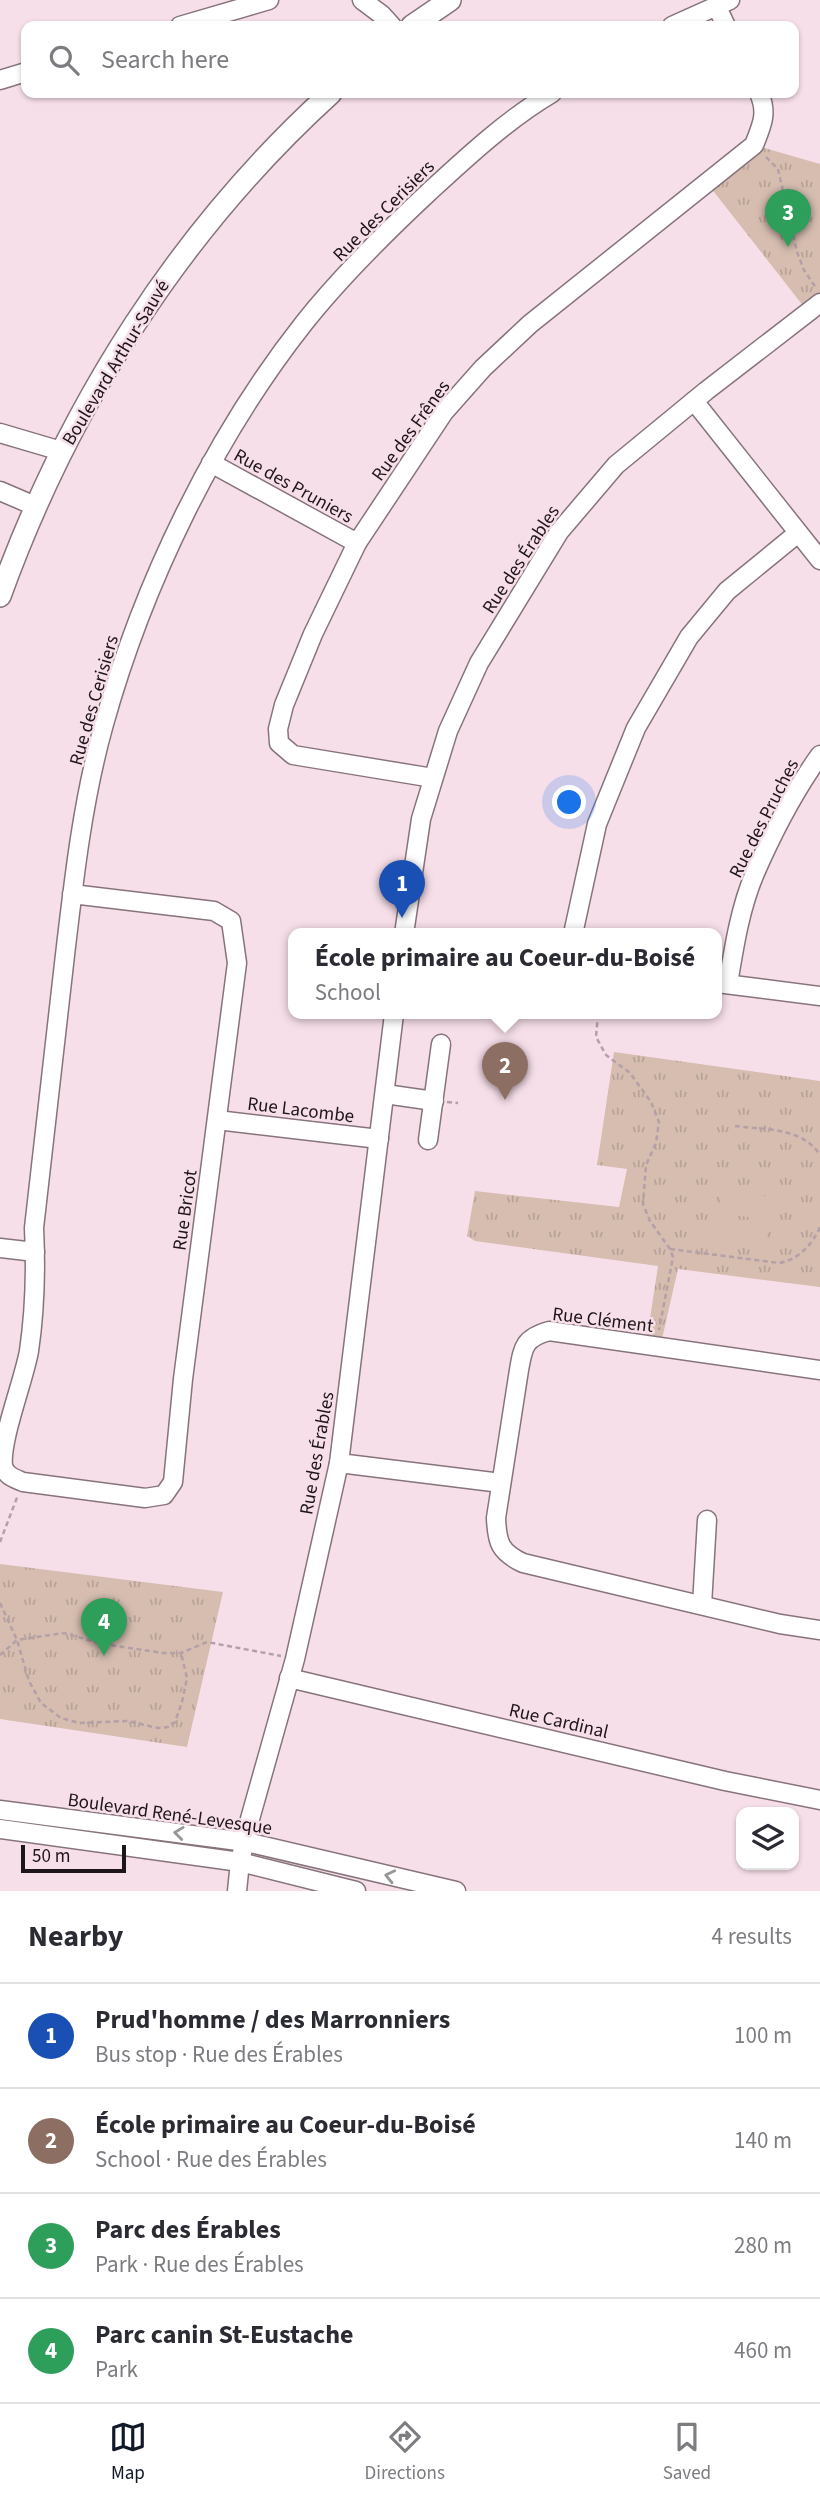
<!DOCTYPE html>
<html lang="en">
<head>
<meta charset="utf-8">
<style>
  body { margin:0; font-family:"Source Sans 3",sans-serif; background:#f7f7f7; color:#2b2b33 }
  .controls { position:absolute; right:21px; bottom:21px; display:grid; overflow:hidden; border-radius:14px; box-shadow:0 2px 5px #0004 }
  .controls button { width:63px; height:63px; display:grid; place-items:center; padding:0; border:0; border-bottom:2px solid #e1e1e2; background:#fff; color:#2b2b33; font:35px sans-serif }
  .scale { position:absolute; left:21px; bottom:18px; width:105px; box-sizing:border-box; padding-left:7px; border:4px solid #1d1519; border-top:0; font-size:19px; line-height:24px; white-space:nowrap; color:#1d1519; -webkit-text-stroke:5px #f7dfea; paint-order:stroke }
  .you { position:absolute; left:570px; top:803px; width:24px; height:24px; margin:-18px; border:5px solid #fff; border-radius:50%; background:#1a73e8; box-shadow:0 0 0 10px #1a73e833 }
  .badge { display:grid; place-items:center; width:46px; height:46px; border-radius:50%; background:#111827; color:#fff; font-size:23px; font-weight:700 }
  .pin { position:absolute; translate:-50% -58px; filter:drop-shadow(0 2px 4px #0008) }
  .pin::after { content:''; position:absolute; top:37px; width:24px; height:21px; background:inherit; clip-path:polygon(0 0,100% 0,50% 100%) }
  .popup { position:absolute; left:288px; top:928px; width:434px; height:91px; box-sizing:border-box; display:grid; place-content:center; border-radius:14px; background:#fff; filter:drop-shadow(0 2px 5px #0005); font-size:23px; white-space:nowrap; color:#7c7c81 }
  .popup b { font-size:26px; color:#2b2b33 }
  .popup::after { content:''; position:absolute; left:50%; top:100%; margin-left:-14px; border:14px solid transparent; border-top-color:#fff }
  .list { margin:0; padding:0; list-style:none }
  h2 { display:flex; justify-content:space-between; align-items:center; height:91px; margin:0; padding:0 28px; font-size:30px }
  h2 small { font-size:23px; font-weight:400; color:#7c7c81 }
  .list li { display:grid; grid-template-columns:46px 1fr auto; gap:21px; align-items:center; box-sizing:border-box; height:105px; padding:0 28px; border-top:2px solid #e1e1e2 }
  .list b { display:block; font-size:26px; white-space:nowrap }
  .list p { margin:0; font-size:23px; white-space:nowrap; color:#7c7c81 }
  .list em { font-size:23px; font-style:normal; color:#7c7c81 }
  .icon { flex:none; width:38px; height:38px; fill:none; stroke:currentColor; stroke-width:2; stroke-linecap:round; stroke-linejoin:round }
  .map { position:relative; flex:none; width:820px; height:1891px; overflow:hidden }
  .search { position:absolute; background:#fff; box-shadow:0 2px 5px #0004; left:21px; right:21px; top:21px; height:77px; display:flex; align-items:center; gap:18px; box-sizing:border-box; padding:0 24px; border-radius:14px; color:#7c7c81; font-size:26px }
  .sheet { height:511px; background:#fff }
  nav { display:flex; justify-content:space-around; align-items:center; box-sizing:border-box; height:98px; border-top:2px solid #e1e1e2; background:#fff; font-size:19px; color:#7c7c81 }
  nav a { display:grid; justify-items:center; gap:4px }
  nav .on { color:#111827 }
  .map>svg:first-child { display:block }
  .park { fill:url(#park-tufts) }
  .garden { fill:#d6bdb0 }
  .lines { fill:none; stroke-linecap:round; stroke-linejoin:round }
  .minor-casing { stroke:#87737c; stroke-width:21 }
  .major-casing { stroke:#87737c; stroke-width:24 }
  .path { stroke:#b3a0a8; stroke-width:2.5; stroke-dasharray:5 3.5; stroke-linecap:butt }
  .minor { stroke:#fff; stroke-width:18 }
  .major { stroke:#fff; stroke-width:21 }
  .oneway { stroke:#999698 }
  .labels { text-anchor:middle; stroke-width:5; stroke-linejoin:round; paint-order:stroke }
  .street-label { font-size:19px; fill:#1d1519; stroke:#f7dfea }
</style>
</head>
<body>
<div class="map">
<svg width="820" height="1891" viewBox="0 0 820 1891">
  <defs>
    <pattern id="park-tufts" width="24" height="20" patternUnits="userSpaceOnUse" patternTransform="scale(1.75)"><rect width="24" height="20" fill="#d6bdb0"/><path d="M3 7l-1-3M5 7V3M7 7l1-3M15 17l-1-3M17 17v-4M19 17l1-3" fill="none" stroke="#b7a297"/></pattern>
  </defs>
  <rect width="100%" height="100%" fill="#f7dfea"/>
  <g class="park">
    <polygon points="754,145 820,164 820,303 808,312 707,183"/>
    <polygon points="614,1052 820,1081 820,1287 678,1269 662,1339 647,1338 658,1266 475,1241 467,1236 475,1191 619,1207 627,1169 597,1165"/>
    <polygon points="0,1564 223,1592 187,1747 0,1719"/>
  </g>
  <g class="garden">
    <polygon points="723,1190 772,1197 769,1220 719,1213"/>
    <polygon points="718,1221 768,1228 764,1251 715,1244"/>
  </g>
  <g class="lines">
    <defs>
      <g id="minor">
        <polyline points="362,0 382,15 392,26"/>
        <polyline points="716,5 726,26"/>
        <polyline points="180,26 269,0"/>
        <polyline points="672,26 730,0"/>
        <polyline points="0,80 26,72"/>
        <polyline points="694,401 820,560"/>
        <polyline points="0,433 61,451"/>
        <polyline points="211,463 357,543"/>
        <polyline points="0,491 35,506"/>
        <path d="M433 778 293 755 279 743 278 729 284 705 313 634 357 543 444 412 483 368 530 324 754 145C762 125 768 113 759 93"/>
        <path d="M72 894 214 911 231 921 237 963 183 1379 173 1482 164 1495 145 1498 23 1482C14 1478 6 1476 3 1466 0 1440 24 1380 29 1351 35 1310 36 1269 34 1228 45 1137 55 1046 65 955 74 878 83 798 104 724 143 584 214 437 304 323 342 275 386 232 430 191 468 156 508 119 552 93"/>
        <polyline points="404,934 421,819 448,731 479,663 559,532 616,465 706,391 820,303"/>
        <polyline points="573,934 597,824 636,728 689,637 727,591 798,533"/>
        <polyline points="717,983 820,996"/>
        <path d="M728 984C734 947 740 908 755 873 772 834 795 790 820 755"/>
        <polyline points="385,1094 434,1101"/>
        <polyline points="217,1120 379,1139"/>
        <polyline points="428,1140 441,1044"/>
        <polyline points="0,1248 35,1252"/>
        <path d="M820 1370 549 1331C524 1338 523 1347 519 1370L496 1518C497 1543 500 1552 523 1563L780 1624 820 1630"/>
        <polyline points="339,1463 501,1483"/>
        <polyline points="702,1605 707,1520"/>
        <polyline points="289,1678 725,1781 820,1800"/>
        <polyline points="0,1810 246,1842 456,1891"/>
        <polyline points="0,1829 240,1862 356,1891"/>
        <polyline points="237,1891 240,1862 248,1826 295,1659 339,1463 394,1014"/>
      </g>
      <g id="major">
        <polyline points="412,26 450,0"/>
        <path d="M0 596C69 405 180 230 331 93"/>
      </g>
    </defs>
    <use href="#minor" class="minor-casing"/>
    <use href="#major" class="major-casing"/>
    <g class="path">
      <polyline points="766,157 778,169 797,252 804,270 816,288"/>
      <polyline points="598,1014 596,1037 606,1055 630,1073 651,1102 659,1122 656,1143 646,1165 643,1204 650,1221 670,1249 673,1257 659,1330"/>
      <polyline points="447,1102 458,1103"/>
      <path d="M735 1126C765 1130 802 1127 820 1155"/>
      <path d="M670 1249 779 1263C798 1260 812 1245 820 1227"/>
      <polyline points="0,1542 18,1495"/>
      <polyline points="0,1603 17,1640 29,1681 41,1703 61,1718 79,1723 127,1721 158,1728 169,1727 175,1722 182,1702 187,1678 181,1653"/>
      <polyline points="0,1655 17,1640 64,1633 102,1644 164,1653 181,1653 207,1642 281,1656"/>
    </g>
    <use href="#minor" class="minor"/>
    <use href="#major" class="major"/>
  </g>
  <defs><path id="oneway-chevron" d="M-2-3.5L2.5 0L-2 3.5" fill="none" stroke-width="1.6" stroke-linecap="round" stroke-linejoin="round" transform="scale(1.75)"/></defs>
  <g class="oneway">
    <use href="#oneway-chevron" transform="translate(179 1833) rotate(-173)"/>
    <use href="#oneway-chevron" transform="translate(390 1876) rotate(-167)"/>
  </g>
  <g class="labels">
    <g class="street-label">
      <text transform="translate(383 210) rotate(-45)" y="7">Rue des Cerisiers</text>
      <text transform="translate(115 362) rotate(-59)" y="7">Boulevard Arthur-Sauvé</text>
      <text transform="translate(410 430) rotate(-54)" y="7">Rue des Frênes</text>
      <text transform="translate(294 485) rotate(29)" y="7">Rue des Pruniers</text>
      <text transform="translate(520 559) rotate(-57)" y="7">Rue des Érables</text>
      <text transform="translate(93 700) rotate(-74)" y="7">Rue des Cerisiers</text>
      <text transform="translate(763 818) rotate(-63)" y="7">Rue des Pruches</text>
      <text transform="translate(301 1109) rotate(7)" y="7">Rue Lacombe</text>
      <text transform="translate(184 1210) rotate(-82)" y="7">Rue Bricot</text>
      <text transform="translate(603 1319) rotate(7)" y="7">Rue Clément</text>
      <text transform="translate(316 1453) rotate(-80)" y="7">Rue des Érables</text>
      <text transform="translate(559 1720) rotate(13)" y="7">Rue Cardinal</text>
      <text transform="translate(170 1813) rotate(8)" y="7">Boulevard René-Levesque</text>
    </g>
  </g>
</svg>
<div class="controls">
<button><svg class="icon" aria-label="layers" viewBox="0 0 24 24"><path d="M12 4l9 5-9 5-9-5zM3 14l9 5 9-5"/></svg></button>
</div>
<div class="scale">50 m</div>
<div class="you"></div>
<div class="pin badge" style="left:402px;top:918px;background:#1a4fb4">1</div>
<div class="pin badge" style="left:505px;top:1100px;background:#8d6e63">2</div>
<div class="popup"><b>École primaire au Coeur‑du‑Boisé</b>School</div>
<div class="pin badge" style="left:788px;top:247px;background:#2e9e5b">3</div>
<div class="pin badge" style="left:104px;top:1656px;background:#2e9e5b">4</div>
<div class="search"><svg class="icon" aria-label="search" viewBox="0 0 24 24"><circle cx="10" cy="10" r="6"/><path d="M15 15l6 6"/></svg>Search here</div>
</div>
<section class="sheet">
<h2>Nearby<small>4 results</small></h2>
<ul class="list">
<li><span class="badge" style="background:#1a4fb4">1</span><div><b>Prud'homme / des Marronniers</b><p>Bus stop · Rue des Érables</p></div><em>100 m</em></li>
<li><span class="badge" style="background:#8d6e63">2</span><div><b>École primaire au Coeur‑du‑Boisé</b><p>School · Rue des Érables</p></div><em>140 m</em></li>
<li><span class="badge" style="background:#2e9e5b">3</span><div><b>Parc des Érables</b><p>Park · Rue des Érables</p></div><em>280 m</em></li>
<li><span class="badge" style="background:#2e9e5b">4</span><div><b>Parc canin St-Eustache</b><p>Park</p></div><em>460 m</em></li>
</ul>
</section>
<nav>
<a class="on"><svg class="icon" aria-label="map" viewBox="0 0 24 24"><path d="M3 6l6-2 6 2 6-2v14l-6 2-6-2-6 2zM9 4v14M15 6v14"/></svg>Map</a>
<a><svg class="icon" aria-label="directions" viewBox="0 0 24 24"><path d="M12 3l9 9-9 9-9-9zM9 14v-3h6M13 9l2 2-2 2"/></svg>Directions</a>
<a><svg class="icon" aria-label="saved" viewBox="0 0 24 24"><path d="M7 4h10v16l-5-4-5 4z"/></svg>Saved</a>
</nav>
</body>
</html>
